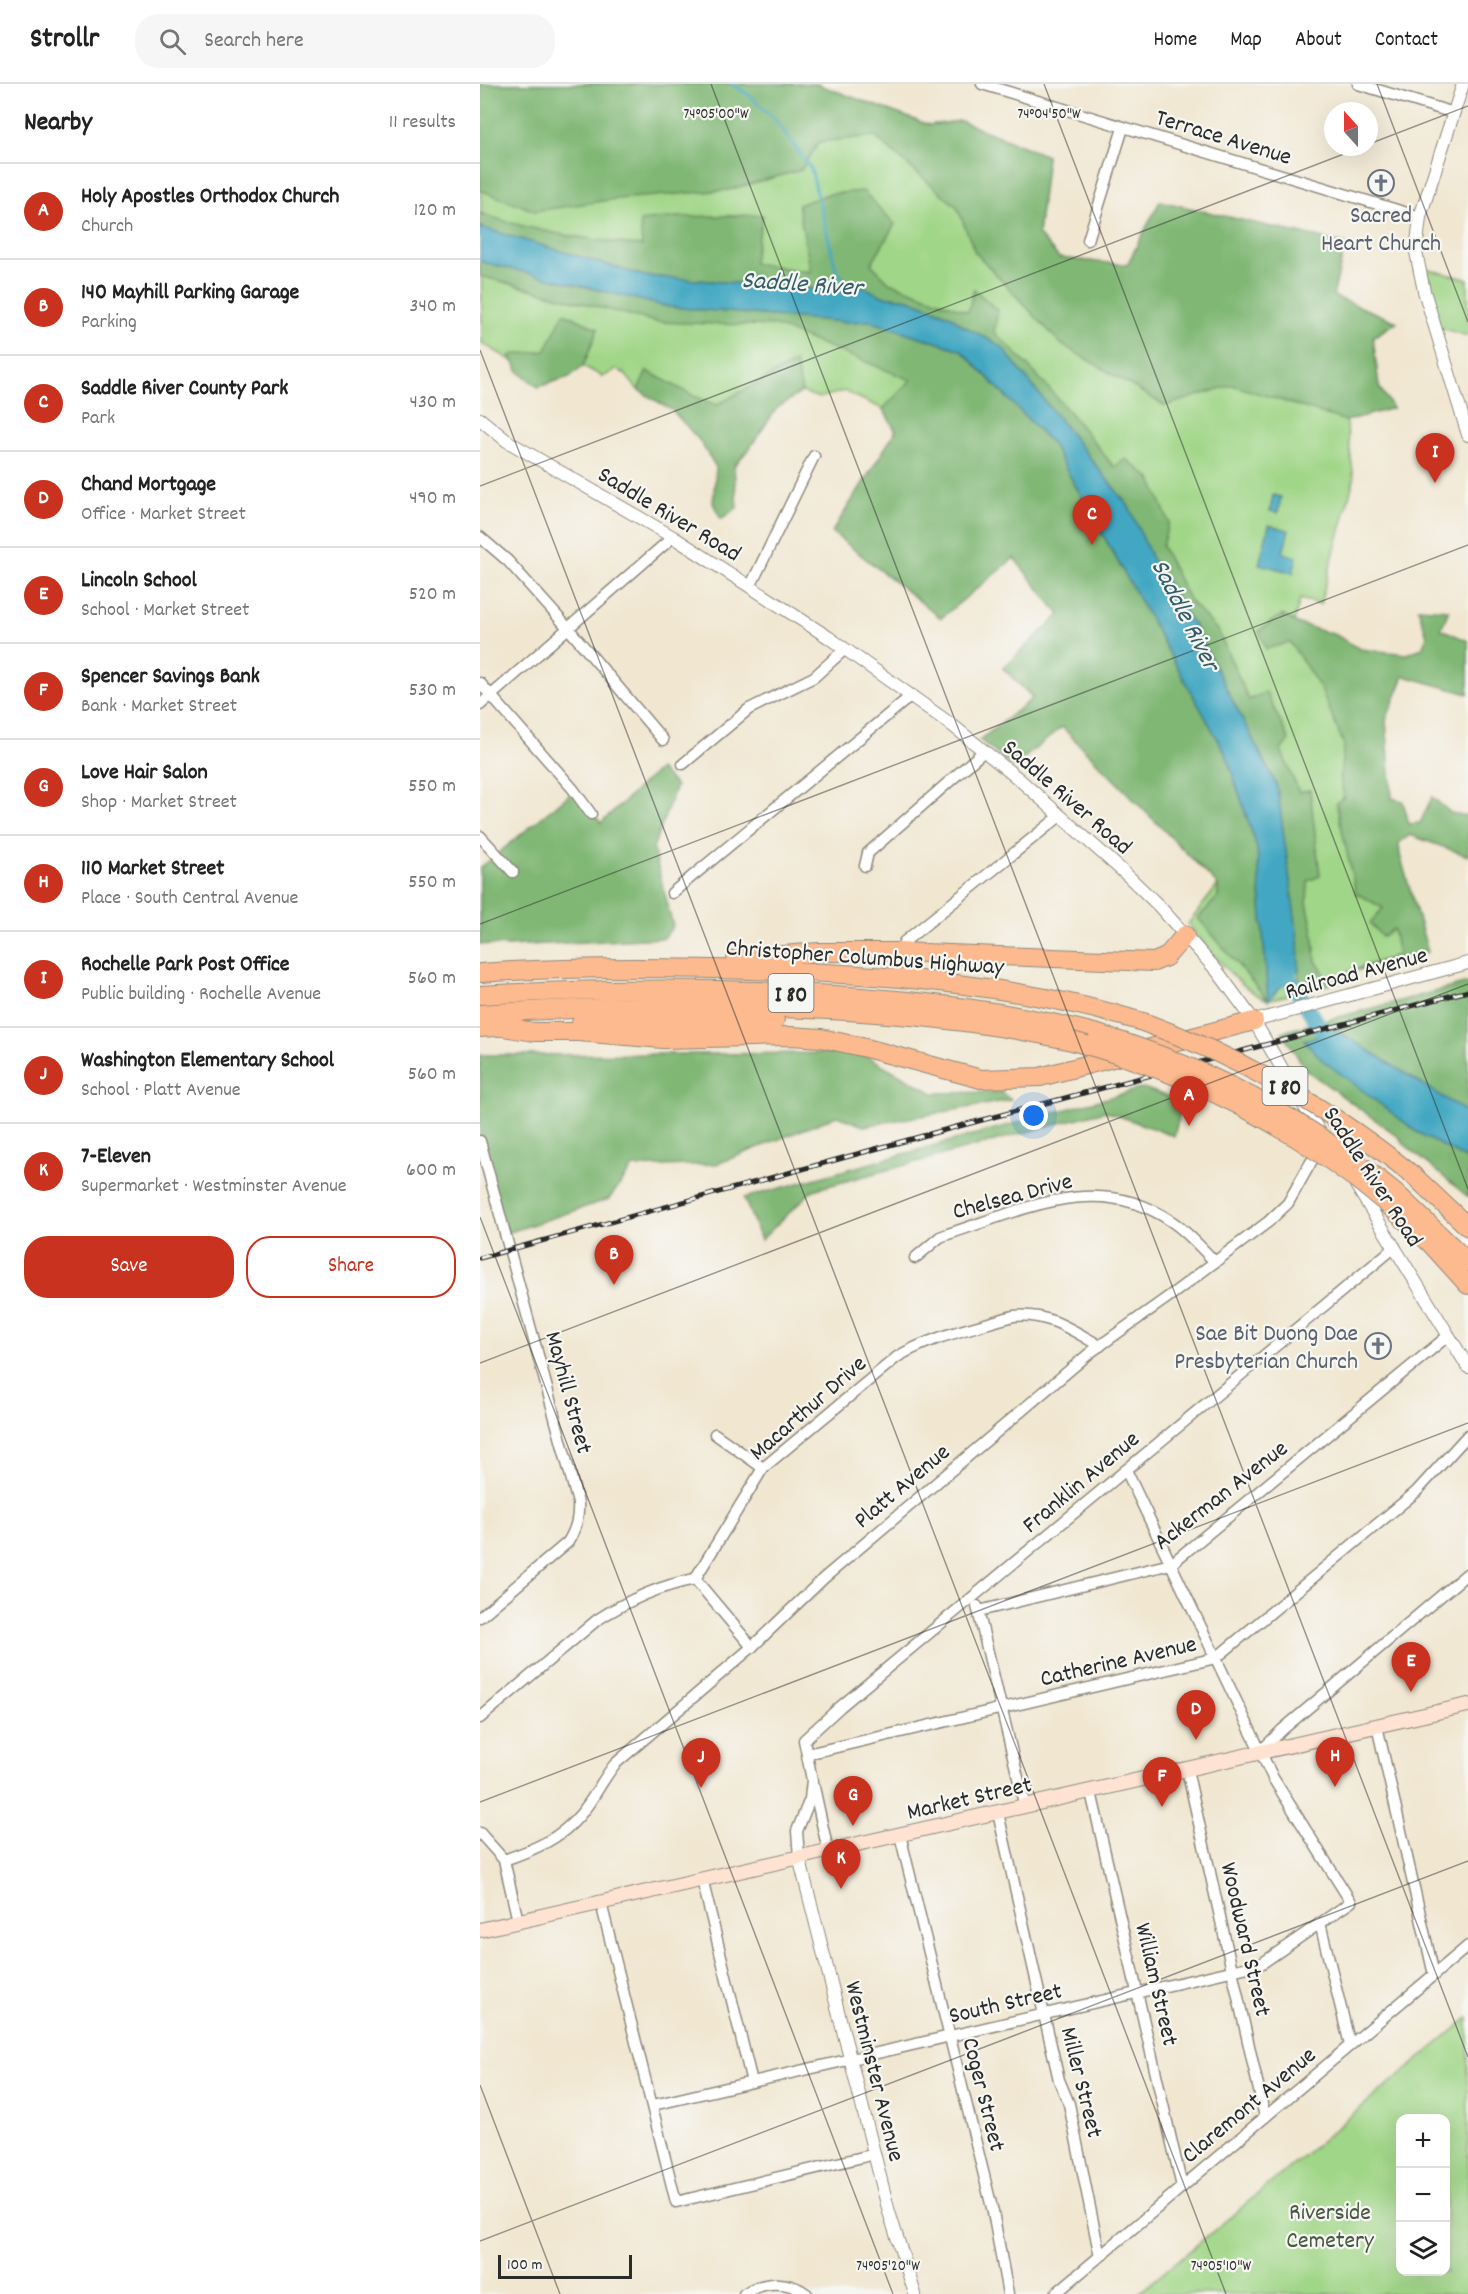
<!DOCTYPE html>
<html lang="en">
<head>
<meta charset="utf-8">
<style>
  body { margin:0; font-family:Dekko,sans-serif; background:#f6f6f6; color:#222 }
  .controls { position:absolute; right:18px; bottom:18px; display:grid; overflow:hidden; border-radius:12px; box-shadow:0 6px 24px #0002 }
  .controls button { width:54px; height:54px; display:grid; place-items:center; padding:0; border:0; border-bottom:2px solid #e0e0e0; background:#fff; color:#222; font:30px sans-serif }
  .compass { position:absolute; left:844px; top:18px; width:54px; height:54px; border-radius:50%; background:#fff; box-shadow:0 6px 24px #0002; rotate:339deg }
  .scale { position:absolute; left:18px; bottom:15px; width:134px; box-sizing:border-box; padding-left:6px; border:3px solid #2b2b2b; border-top:0; font-size:16px; line-height:21px; white-space:nowrap; color:#2b2b2b; -webkit-text-stroke:4px #f6f6f2; paint-order:stroke }
  .you { position:absolute; left:554px; top:1032px; width:21px; height:21px; margin:-15px; border:4px solid #fff; border-radius:50%; background:#1a73e8; box-shadow:0 0 0 9px #1a73e833 }
  .badge { display:grid; place-items:center; width:39px; height:39px; border-radius:50%; background:#c8321e; color:#fff; font-size:20px; font-weight:700 }
  .pin { position:absolute; translate:-50% -50px; filter:drop-shadow(0 2px 3px #0008) }
  .pin::after { content:''; position:absolute; top:32px; width:21px; height:18px; background:inherit; clip-path:polygon(0 0,100% 0,50% 100%) }
  .list { margin:0; padding:0; list-style:none }
  h2 { display:flex; justify-content:space-between; align-items:center; height:78px; margin:0; padding:0 24px; font-size:26px }
  h2 small { font-size:20px; font-weight:400; color:#767676 }
  .list li { display:grid; grid-template-columns:39px 1fr auto; gap:18px; align-items:center; box-sizing:border-box; height:96px; padding:0 24px; border-top:2px solid #e0e0e0 }
  .list b { display:block; font-size:22px; white-space:nowrap }
  .list p { margin:0; font-size:20px; white-space:nowrap; color:#767676 }
  .list em { font-size:20px; font-style:normal; color:#767676 }
  .actions { display:flex; gap:12px; padding:18px 24px }
  .actions a { flex:1; padding:14px 0; border:2px solid #c8321e; border-radius:24px; text-align:center; font-size:21px; color:#c8321e }
  .actions .main { background:#c8321e; color:#fff }
  .icon { flex:none; width:33px; height:33px; fill:none; stroke:currentColor; stroke-width:2; stroke-linecap:round; stroke-linejoin:round }
  .map { position:relative; flex:none; width:988px; height:2210px; overflow:hidden }
  header { display:flex; align-items:center; gap:36px; box-sizing:border-box; height:84px; padding:0 30px; background:#fff; border-bottom:2px solid #e0e0e0 }
  header strong { font-size:28px }
  nav { display:flex; gap:33px; margin-inline-start:auto; font-size:21px }
  .search { width:420px; height:54px; background:#f6f6f6; display:flex; align-items:center; gap:15px; box-sizing:border-box; padding:0 21px; border-radius:24px; color:#767676; font-size:22px }
  main { display:flex }
  aside { flex:1; background:#fff }
  .map>svg:first-child { display:block }
  .green { fill:#a0d687; stroke:#668059; stroke-width:1.5; fill-rule:evenodd }
  .forest { fill:#80b774; stroke:#567150; stroke-width:1.5 }
  .water { fill:#42a7c2; stroke:#366976; stroke-width:1.5 }
  .lines { fill:none; stroke-linecap:round; stroke-linejoin:round }
  .stream { stroke:#42a7c2; stroke-width:3 }
  .river { stroke:#42a7c2; stroke-width:16 }
  .minor-casing { stroke:#8e897e; stroke-width:13 }
  .tertiary-casing { stroke:#8e897e; stroke-width:14 }
  .secondary-casing { stroke:#8e897e; stroke-width:16 }
  .motorway-casing { stroke:#8e897e; stroke-width:20 }
  .minor { stroke:#fff; stroke-width:10 }
  .tertiary { stroke:#fff; stroke-width:12 }
  .secondary { stroke:#fee3d2; stroke-width:14 }
  .motorway { stroke:#fcba8e; stroke-width:18 }
  .rail-casing { stroke:#2b2b2b; stroke-width:5 }
  .rail { stroke:#f6f6f2; stroke-width:3; stroke-dasharray:9; stroke-linecap:butt }
  .motorway-bridge-casing { stroke:#8e897e; stroke-width:20; stroke-linecap:butt }
  .motorway-bridge { stroke:#fcba8e; stroke-width:18 }
  .ticks { fill:none; stroke:#2b2b2b; stroke-width:1.5; stroke-opacity:0.45 }
  .labels { text-anchor:middle; stroke-width:4.5; stroke-linejoin:round; paint-order:stroke }
  .shield { fill:#f6f6f2; stroke:#686867; stroke-width:1.5 }
  .shield-label { font-size:22px; font-weight:bold; fill:#2b2b2b }
  .street-label { font-size:24px; fill:#2b2b2b; stroke:#f6f6f2 }
  .worship-label { font-size:24px; fill:#5b616d; stroke:#f6f6f2 }
  .park-label { font-size:24px; fill:#485642; stroke:#f6f6f2 }
  .water-label { font-size:26px; font-style:italic; fill:#345d67; stroke:#f6f6f2 }
  .ticks-label { font-size:15px; text-anchor:middle; fill:#2b2b2b; stroke:#f6f6f2; stroke-width:4.5; stroke-linejoin:round; paint-order:stroke }
</style>
</head>
<body>
<header>
<strong>Strollr</strong>
<div class="search"><svg class="icon" aria-label="search" viewBox="0 0 24 24"><circle cx="10" cy="10" r="6"/><path d="M15 15l6 6"/></svg>Search here</div>
<nav><a>Home</a><a>Map</a><a>About</a><a>Contact</a></nav>
</header>
<main>
<aside>
<h2>Nearby<small>11 results</small></h2>
<ul class="list">
<li><span class="badge">A</span><div><b>Holy Apostles Orthodox Church</b><p>Church</p></div><em>120 m</em></li>
<li><span class="badge">B</span><div><b>140 Mayhill Parking Garage</b><p>Parking</p></div><em>340 m</em></li>
<li><span class="badge">C</span><div><b>Saddle River County Park</b><p>Park</p></div><em>430 m</em></li>
<li><span class="badge">D</span><div><b>Chand Mortgage</b><p>Office · Market Street</p></div><em>490 m</em></li>
<li><span class="badge">E</span><div><b>Lincoln School</b><p>School · Market Street</p></div><em>520 m</em></li>
<li><span class="badge">F</span><div><b>Spencer Savings Bank</b><p>Bank · Market Street</p></div><em>530 m</em></li>
<li><span class="badge">G</span><div><b>Love Hair Salon</b><p>Shop · Market Street</p></div><em>550 m</em></li>
<li><span class="badge">H</span><div><b>110 Market Street</b><p>Place · South Central Avenue</p></div><em>550 m</em></li>
<li><span class="badge">I</span><div><b>Rochelle Park Post Office</b><p>Public building · Rochelle Avenue</p></div><em>560 m</em></li>
<li><span class="badge">J</span><div><b>Washington Elementary School</b><p>School · Platt Avenue</p></div><em>560 m</em></li>
<li><span class="badge">K</span><div><b>7-Eleven</b><p>Supermarket · Westminster Avenue</p></div><em>600 m</em></li>
</ul>
<div class="actions"><a class="main">Save</a><a>Share</a></div>
</aside>
<div class="map">
<svg width="988" height="2210" viewBox="0 0 988 2210">
  <rect width="100%" height="100%" fill="#f6f6f2"/>
  <filter id="ink" filterUnits="userSpaceOnUse"><feTurbulence type="fractalNoise" baseFrequency=".0167" numOctaves="2"/><feDisplacementMap in="SourceGraphic" scale="12" xChannelSelector="R" yChannelSelector="G"/><feConvolveMatrix kernelMatrix="1 2 1 2 8 2 1 2 1" color-interpolation-filters="sRGB"/></filter>
  <filter id="wash" filterUnits="userSpaceOnUse"><feTurbulence type="fractalNoise" baseFrequency=".008" numOctaves="4" result="noise"/><feDisplacementMap in="SourceGraphic" scale="24" xChannelSelector="R" yChannelSelector="G"/><feGaussianBlur stdDeviation="1.35" result="paint"/><feColorMatrix in="noise" values="0 0 0 0 0 0 0 0 0 0 0 0 0 0 0 0 0 1.4 0 .05"/><feComposite in="paint" operator="in"/></filter>
  <g filter="url(#wash)">
    <rect width="100%" height="100%" fill="#f1e7d1"/>
    <g class="green">
      <path d="M0 0H336L449 41 481 37 567 72 558 150 579 174 647 181 680 117 865 160 853 212 917 238 893 253 899 303 913 324 866 337 874 395 840 520 820 515 814 537 803 532 868 647 919 871 864 889 866 897 788 916C759 906 729 864 708 840L738 801 583 643 500 656 553 614 523 584 580 531 534 473 461 534 352 448 416 347 403 325 364 307 339 314 322 308 319 299H307L260 364 161 301 158 306 145 290 137 285 123 293 103 282 109 268 64 296 2 259Z"/>
      <polygon points="938,183 988,195 988,252 954,242"/>
      <path d="M988 1934V2210H658ZM920 2034H966V2188H920Z"/>
    </g>
    <g class="forest">
      <polygon points="0,0 336,0 449,41 481,37 567,72 558,150 579,174 647,181 680,117 865,160 853,212 917,238 893,253 899,303 913,324 866,337 752,301 685,322 581,260 495,168 477,123 394,52 339,58 321,86 248,106 136,115 55,127 0,106"/>
      <path d="M383 107 415 140 391 180 409 198 488 228 494 205 518 227 514 248C558 289 596 335 634 383L646 375 671 395 689 438 682 462 710 517 738 547 769 616 786 608 809 656 801 666 819 708 830 706 840 792 828 797 827 818 833 847 836 877 850 898 835 902 819 898 818 856 797 702 714 542 672 475 649 423 521 262 482 241 471 232 429 215 402 212 380 202 345 206 165 192 0 143V129C52 148 107 155 162 162L160 137 197 133 283 131 273 179 331 188 318 121 348 110Z"/>
      <polygon points="0,177 189,223 364,238 390,237 481,266 572,360 746,670 777,764 788,916 718,834 738,813 738,801 582,643 533,683 500,656 553,614 523,584 580,531 534,474 461,534 352,448 416,347 403,325 431,296 296,242 176,238 0,192"/>
      <polygon points="84,229 118,245 103,282 89,293 58,303 39,288 30,271 65,267"/>
      <polygon points="315,278 322,308 297,324 269,365 254,382 257,424 241,435 233,419 236,383 219,356 192,326 158,306 167,287 214,312 237,321"/>
      <polygon points="938,524 969,526 961,545 988,557 988,610 924,592 906,636 912,714 923,717 929,740 940,739 952,713 971,729 988,732 988,772 930,751 919,759 920,771 948,868 864,890 918,871 913,845 902,853 890,839 903,824 876,809 856,719 864,713 860,693 864,661 841,605 810,558 786,565 779,547 798,533 803,534 802,531 819,540 856,551 880,565 927,570 942,564 947,552"/>
      <polygon points="179,685 196,702 173,764 193,842 184,854 27,862 0,860 0,784 95,706 121,739"/>
      <polygon points="988,899 988,1034 937,1048 988,1076 988,1113 924,1060 919,1053 826,986 802,948"/>
      <polygon points="381,969 453,1009 521,1008 531,1016 384,1042 357,1032 237,1080 153,1083 129,1115 27,1149 0,1059 0,971"/>
      <polygon points="663,1004 703,1018 694,1052 625,1027 333,1106 281,1156 264,1114"/>
    </g>
    <g class="water">
      <polygon points="0,143 165,192 345,206 380,201 402,212 429,215 471,232 482,241 521,262 649,423 672,475 714,542 797,702 818,856 819,885 788,916 777,764 746,670 572,360 481,266 390,237 364,238 189,223 2,178 0,177"/>
      <polygon points="793,411 801,413 798,429 790,427"/>
      <polygon points="789,441 809,446 803,469 817,473 813,489 779,480"/>
      <polygon points="858,947 988,1029 988,1076 937,1048 841,975 824,956"/>
    </g>
    <g class="lines">
      <polyline class="stream" points="252,0 269,11 295,35 331,85 356,185 371,205"/>
      <polyline class="river" points="808,874 809,895 857,969"/>
    </g>
  </g>
  <g filter="url(#ink)">
    <g class="lines">
      <defs>
        <g id="minor">
          <polyline points="502,0 940,133"/>
          <polyline points="878,0 974,29"/>
          <polyline points="608,156 643,44"/>
          <polyline points="0,453 28,477 88,544 183,656"/>
          <polyline points="270,503 334,372"/>
          <polyline points="0,599 93,705 111,730"/>
          <polyline points="0,621 193,453"/>
          <polyline points="203,680 269,625 334,593 365,565"/>
          <polyline points="0,752 33,788"/>
          <polyline points="385,782 388,769 504,667"/>
          <polyline points="192,809 432,611"/>
          <polyline points="424,858 580,732"/>
          <path d="M0 1057 98 1419C99 1434 96 1445 88 1458L0 1533"/>
          <path d="M435 1174 460 1153 468 1150C543 1126 618 1087 691 1137 708 1148 721 1164 735 1178"/>
          <polyline points="235,1350 283,1384"/>
          <polyline points="215,1495 272,1563"/>
          <polyline points="497,1522 545,1723"/>
          <polyline points="499,1527 691,1480 969,1251"/>
          <path d="M0 1634 117 1536C148 1516 179 1502 215 1495L283 1384 417 1273C452 1252 494 1244 533 1232 567 1228 592 1246 620 1262"/>
          <polyline points="897,1642 954,1891"/>
          <polyline points="780,1668 802,1646 988,1489"/>
          <polyline points="327,1670 736,1574 936,1408 988,1351"/>
          <polyline points="707,1686 785,2033"/>
          <polyline points="334,1703 348,1767"/>
          <polyline points="611,1708 702,2103"/>
          <polyline points="518,1729 579,1996 589,2020 620,2173"/>
          <polyline points="0,1749 24,1776 38,1837"/>
          <polyline points="420,1751 513,2128 528,2210"/>
          <polyline points="319,1773 317,1747 330,1715 332,1696 324,1656 360,1623 915,1163"/>
          <path d="M24 1776C53 1766 80 1755 100 1731 114 1715 122 1696 135 1680L272 1563 344 1494 611 1268 691 1211 788 1138 808 1119 831 1078 841 1067"/>
          <polyline points="222,1795 272,1998"/>
          <polyline points="121,1819 196,2118 395,2070"/>
          <polyline points="840,1839 870,1961"/>
          <polyline points="173,2021 781,1880 871,1818 793,1694 646,1386"/>
          <path d="M264 2210C283 2197 307 2196 327 2210"/>
          <polyline points="575,2210 988,1862"/>
        </g>
        <g id="tertiary">
          <polyline points="983,0 940,133 936,168 944,207 988,351"/>
          <polyline points="0,335 27,357 193,453 348,553 472,641 540,696 647,791 679,822 738,888 774,937 842,1052"/>
          <polyline points="774,937 988,879"/>
          <polyline points="876,1101 988,1283"/>
          <polyline points="319,1773 409,2128 435,2210"/>
        </g>
        <polyline id="secondary" points="0,1846 988,1621"/>
        <g id="motorway">
          <polyline points="256,875 339,868 420,868 674,878 686,873 705,851"/>
          <path d="M0 889C98 882 196 883 295 887 420 891 543 902 663 938"/>
          <path d="M0 911C118 904 236 903 354 911 443 917 532 927 618 950"/>
          <path d="M0 930C100 923 200 921 299 924 398 927 496 935 592 957"/>
          <polyline points="101,939 295,936"/>
          <polyline points="23,943 54,948 98,948 183,955 311,952 341,954 386,964 501,995 560,993 774,937"/>
          <polyline points="0,944 34,942"/>
          <polyline points="934,1092 988,1143"/>
          <polyline points="916,1109 988,1178"/>
          <polyline points="906,1119 950,1159 988,1201"/>
        </g>
      </defs>
      <use href="#minor" class="minor-casing"/>
      <use href="#tertiary" class="tertiary-casing"/>
      <use href="#secondary" class="secondary-casing"/>
      <use href="#motorway" class="motorway-casing"/>
      <use href="#minor" class="minor"/>
      <use href="#tertiary" class="tertiary"/>
      <use href="#secondary" class="secondary"/>
      <use href="#motorway" class="motorway"/>
      <defs>
        <polyline id="rail" points="0,1174 457,1048 988,907"/>
      </defs>
      <use href="#rail" class="rail-casing"/>
      <use href="#rail" class="rail"/>
      <defs>
        <g id="motorway-bridge">
          <path d="M663 938C762 974 851 1025 934 1092"/>
          <path d="M618 950C728 983 828 1036 916 1109"/>
          <path d="M592 957C708 988 814 1042 906 1119"/>
        </g>
      </defs>
      <use href="#motorway-bridge" class="motorway-bridge-casing"/>
      <use href="#motorway-bridge" class="motorway-bridge"/>
    </g>
  </g>
  <path class="ticks" d="M231 0 988 1973M564 0 988 1105M897 0 988 238M889 60 988 22M0 266 746 2210M0 402 882 63M0 840 988 461M0 1133 413 2210M0 1279 988 900M0 1718 988 1339M0 2001 80 2210M0 2157 988 1777"/>
  <defs>
    <symbol id="church-ring" viewBox="-11 -11 22 22"><circle r="9.5" fill="#f6f6f2" stroke="#6b7280" stroke-width="1.5"/><path d="M-1.2-6h2.4v3.5h3.3v2.4h-3.3V6h-2.4V-.1h-3.3v-2.4h3.3Z" fill="#6b7280"/></symbol>
  </defs>
  <g fill-rule="evenodd">
    <use href="#church-ring" x="886" y="84" width="30" height="30"/>
    <use href="#church-ring" x="883" y="1247" width="30" height="30"/>
  </g>
  <g class="labels">
    <g class="shield">
      <rect x="288.5" y="890" width="45" height="38" rx="4.5"/>
      <rect x="782.5" y="983" width="45" height="38" rx="4.5"/>
    </g>
    <g class="shield-label">
      <text x="311" y="917">I 80</text>
      <text x="805" y="1010">I 80</text>
    </g>
    <g class="street-label">
      <text transform="translate(744 52) rotate(17)" y="8">Terrace Avenue</text>
      <text transform="translate(190 429) rotate(31)" y="8">Saddle River Road</text>
      <text transform="translate(588 712) rotate(41)" y="8">Saddle River Road</text>
      <text transform="translate(385 872) rotate(4)" y="8">Christopher Columbus Highway</text>
      <text transform="translate(876 888) rotate(-15)" y="8">Railroad Avenue</text>
      <text transform="translate(894 1092) rotate(57)" y="8">Saddle River Road</text>
      <text transform="translate(532 1111) rotate(-15)" y="8">Chelsea Drive</text>
      <text transform="translate(90 1308) rotate(75)" y="8">Mayhill Street</text>
      <text transform="translate(327 1323) rotate(-41)" y="8">Macarthur Drive</text>
      <text transform="translate(600 1397) rotate(-40)" y="8">Franklin Avenue</text>
      <text transform="translate(421 1401) rotate(-40)" y="8">Platt Avenue</text>
      <text transform="translate(740 1410) rotate(-38)" y="8">Ackerman Avenue</text>
      <text transform="translate(638 1576) rotate(-13)" y="8">Catherine Avenue</text>
      <text transform="translate(489 1713) rotate(-13)" y="8">Market Street</text>
      <text transform="translate(767 1855) rotate(77)" y="8">Woodward Street</text>
      <text transform="translate(678 1900) rotate(77)" y="8">William Street</text>
      <text transform="translate(525 1918) rotate(-13)" y="8">South Street</text>
      <text transform="translate(396 1987) rotate(76)" y="8">Westminster Avenue</text>
      <text transform="translate(603 1998) rotate(76)" y="8">Miller Street</text>
      <text transform="translate(505 2010) rotate(76)" y="8">Coger Street</text>
      <text transform="translate(768 2020) rotate(-40)" y="8">Claremont Avenue</text>
    </g>
    <g class="worship-label">
      <text x="901" y="138">Sacred<tspan x="901" dy="28">Heart Church</tspan></text>
      <text x="878" y="1256" text-anchor="end">Sae Bit Duong Dae<tspan x="878" dy="28">Presbyterian Church</tspan></text>
    </g>
    <g class="park-label">
      <text x="850" y="2135">Riverside<tspan x="850" dy="28">Cemetery</tspan></text>
    </g>
    <g class="water-label">
      <text transform="translate(322 198) rotate(4)" y="9">Saddle River</text>
      <text transform="translate(707 530) rotate(63)" y="9">Saddle River</text>
    </g>
  </g>
  <g class="ticks-label">
    <text x="236" y="34">74°05'00"W</text>
    <text x="569" y="34">74°04'50"W</text>
    <text x="408" y="2186">74°05'20"W</text>
    <text x="741" y="2186">74°05'10"W</text>
  </g>
</svg>
<div class="controls">
<button>+</button>
<button>−</button>
<button><svg class="icon" aria-label="layers" viewBox="0 0 24 24"><path d="M12 4l9 5-9 5-9-5zM3 14l9 5 9-5"/></svg></button>
</div>
<svg class="compass" viewBox="-18 -18 36 36"><path d="M0-13l5 13h-10z" fill="#e53935"/><path d="M0 13l5-13h-10z" fill="#767676"/></svg>
<div class="scale">100 m</div>
<div class="you"></div>
<div class="pin badge" style="left:709px;top:1042px">A</div>
<div class="pin badge" style="left:134px;top:1201px">B</div>
<div class="pin badge" style="left:612px;top:461px">C</div>
<div class="pin badge" style="left:716px;top:1656px">D</div>
<div class="pin badge" style="left:931px;top:1608px">E</div>
<div class="pin badge" style="left:682px;top:1723px">F</div>
<div class="pin badge" style="left:373px;top:1742px">G</div>
<div class="pin badge" style="left:855px;top:1703px">H</div>
<div class="pin badge" style="left:955px;top:399px">I</div>
<div class="pin badge" style="left:221px;top:1704px">J</div>
<div class="pin badge" style="left:361px;top:1805px">K</div>
</div>
</main>
</body>
</html>
